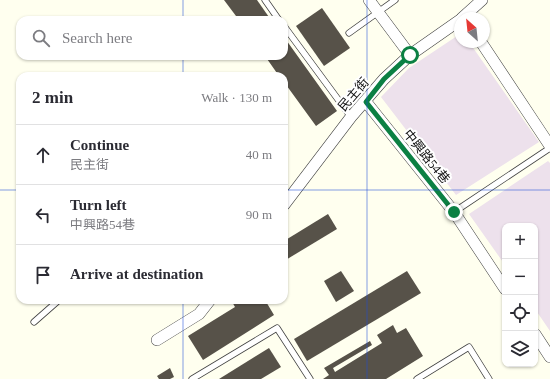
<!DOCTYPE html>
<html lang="en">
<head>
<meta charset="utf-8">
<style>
  body { margin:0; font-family:"Times New Roman","Noto Sans TC",serif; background:#f7f7f7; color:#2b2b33 }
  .controls { position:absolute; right:12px; bottom:12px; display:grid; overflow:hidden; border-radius:8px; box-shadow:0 1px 3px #0004 }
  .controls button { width:36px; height:36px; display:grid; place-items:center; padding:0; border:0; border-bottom:1px solid #e1e1e2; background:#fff; color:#2b2b33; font:20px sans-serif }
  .compass { position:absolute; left:454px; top:12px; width:36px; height:36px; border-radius:50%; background:#fff; box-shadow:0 1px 3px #0004; rotate:333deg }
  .stop { position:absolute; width:12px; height:12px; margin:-9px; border:3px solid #0b8043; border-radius:50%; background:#fff }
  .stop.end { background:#0b8043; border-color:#fff; box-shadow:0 1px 4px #0008 }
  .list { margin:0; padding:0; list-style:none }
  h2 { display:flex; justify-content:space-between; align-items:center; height:52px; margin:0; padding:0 16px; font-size:17px }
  h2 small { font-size:13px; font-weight:400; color:#7c7c81 }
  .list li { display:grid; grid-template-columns:26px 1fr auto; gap:12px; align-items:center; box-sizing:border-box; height:60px; padding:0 16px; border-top:1px solid #e1e1e2 }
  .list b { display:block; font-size:15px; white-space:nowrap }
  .list p { margin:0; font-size:13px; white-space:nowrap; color:#7c7c81 }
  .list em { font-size:13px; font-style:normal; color:#7c7c81 }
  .icon { flex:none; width:22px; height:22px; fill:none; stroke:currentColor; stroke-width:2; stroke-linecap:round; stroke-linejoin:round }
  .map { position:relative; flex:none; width:550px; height:379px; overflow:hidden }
  .search { position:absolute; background:#fff; box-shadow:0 1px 3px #0004; left:16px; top:16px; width:272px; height:44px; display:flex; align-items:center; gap:10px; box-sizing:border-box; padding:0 14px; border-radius:12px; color:#7c7c81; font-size:15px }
  .panel { position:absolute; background:#fff; box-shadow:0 1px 3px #0004; left:16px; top:72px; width:272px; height:232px; border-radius:12px }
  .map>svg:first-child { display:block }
  .industrial { fill:#ede1ec }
  .building { fill:#575249 }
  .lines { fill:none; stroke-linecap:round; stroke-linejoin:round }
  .lane-casing { stroke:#414141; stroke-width:7 }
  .street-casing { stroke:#414141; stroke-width:12 }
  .lane { stroke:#fff; stroke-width:5.5 }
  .street { stroke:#fff; stroke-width:11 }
  .route { stroke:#0b8043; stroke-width:5 }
  .grid { fill:none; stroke:#1d4ed8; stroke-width:1; stroke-opacity:0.55 }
  .labels { text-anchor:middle; stroke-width:4; stroke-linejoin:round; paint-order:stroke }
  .street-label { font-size:13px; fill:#0e0e0e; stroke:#fff }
</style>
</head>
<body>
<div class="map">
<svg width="550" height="379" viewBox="0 0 550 379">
  <rect width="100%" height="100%" fill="#ffffef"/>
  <g class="industrial">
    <polygon points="460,34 460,42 469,42 539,142 456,195 381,97 409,68"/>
    <polygon points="548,161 550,163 550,331 535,309 535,226 505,226 505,265 469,214"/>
  </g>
  <g class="building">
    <polygon points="224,0 257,0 271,20 239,20"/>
    <polygon points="322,8 350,48 324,66 296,26"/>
    <polygon points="284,37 337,111 316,126 284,82 284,76 279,76 265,56 284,56"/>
    <polygon points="328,214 337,229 284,261 284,241"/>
    <polygon points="341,271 354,291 336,302 324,281"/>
    <polygon points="407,271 421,293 307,361 294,339"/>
    <polygon points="231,300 265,300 274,315 203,360 188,336 235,307"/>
    <polygon points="393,325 397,333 406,328 423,356 386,379 323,379 329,375 324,368 370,341 372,345 333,368 335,372 382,343 377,335"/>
    <polygon points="269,348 281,367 261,379 219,379"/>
    <polygon points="170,368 174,377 170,379 159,379 157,376"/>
  </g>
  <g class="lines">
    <defs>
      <g id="lane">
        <polyline points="265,0 279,20"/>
        <polyline points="284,26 351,117"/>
        <polyline points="349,33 395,0"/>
        <polyline points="454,212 550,148"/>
        <polyline points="34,322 59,300"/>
        <polyline points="192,379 277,328 310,379"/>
        <polyline points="417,379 469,347 489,379"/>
      </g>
      <g id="street">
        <polyline points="369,0 410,55"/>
        <polyline points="462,18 482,0"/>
        <polyline points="481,42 550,146"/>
        <polyline points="366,102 454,212 505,289"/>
        <polyline points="284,205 351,117 384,79 410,55 460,20"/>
        <polyline points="535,334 550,357"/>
        <polyline points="157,340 199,314 210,300"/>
      </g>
    </defs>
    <use href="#lane" class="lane-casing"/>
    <use href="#street" class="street-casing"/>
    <use href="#lane" class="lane"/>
    <use href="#street" class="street"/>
  </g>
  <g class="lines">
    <polyline class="route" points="410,55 384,79 366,102 454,212"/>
  </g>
  <path class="grid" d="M183 0V20M367 0V379M183 56V76M0 190H20M284 190H550M183 300V379"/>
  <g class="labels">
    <g class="street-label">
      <text transform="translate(353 94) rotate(-49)" y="5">民主街</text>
      <text transform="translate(427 156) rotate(51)" y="5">中興路54巷</text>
    </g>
  </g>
</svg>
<div class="controls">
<button>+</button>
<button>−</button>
<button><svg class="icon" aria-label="locate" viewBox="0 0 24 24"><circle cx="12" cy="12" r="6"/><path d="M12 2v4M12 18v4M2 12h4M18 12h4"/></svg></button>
<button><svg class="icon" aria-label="layers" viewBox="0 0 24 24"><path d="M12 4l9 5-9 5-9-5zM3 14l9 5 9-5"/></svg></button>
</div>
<svg class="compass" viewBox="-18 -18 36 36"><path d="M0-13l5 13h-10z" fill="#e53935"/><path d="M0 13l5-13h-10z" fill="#7c7c81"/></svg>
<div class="stop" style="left:410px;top:55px"></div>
<div class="stop end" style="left:454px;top:212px"></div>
<div class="search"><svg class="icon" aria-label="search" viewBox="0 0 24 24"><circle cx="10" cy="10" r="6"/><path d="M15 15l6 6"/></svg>Search here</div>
<section class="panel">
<h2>2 min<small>Walk · 130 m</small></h2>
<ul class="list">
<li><svg class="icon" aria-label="ahead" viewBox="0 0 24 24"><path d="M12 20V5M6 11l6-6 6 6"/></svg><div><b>Continue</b><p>民主街</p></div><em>40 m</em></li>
<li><svg class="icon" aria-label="left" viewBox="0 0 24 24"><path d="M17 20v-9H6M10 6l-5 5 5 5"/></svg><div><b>Turn left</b><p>中興路54巷</p></div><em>90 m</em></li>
<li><svg class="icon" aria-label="arrive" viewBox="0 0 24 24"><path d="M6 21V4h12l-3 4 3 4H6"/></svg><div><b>Arrive at destination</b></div></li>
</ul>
</section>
</div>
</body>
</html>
